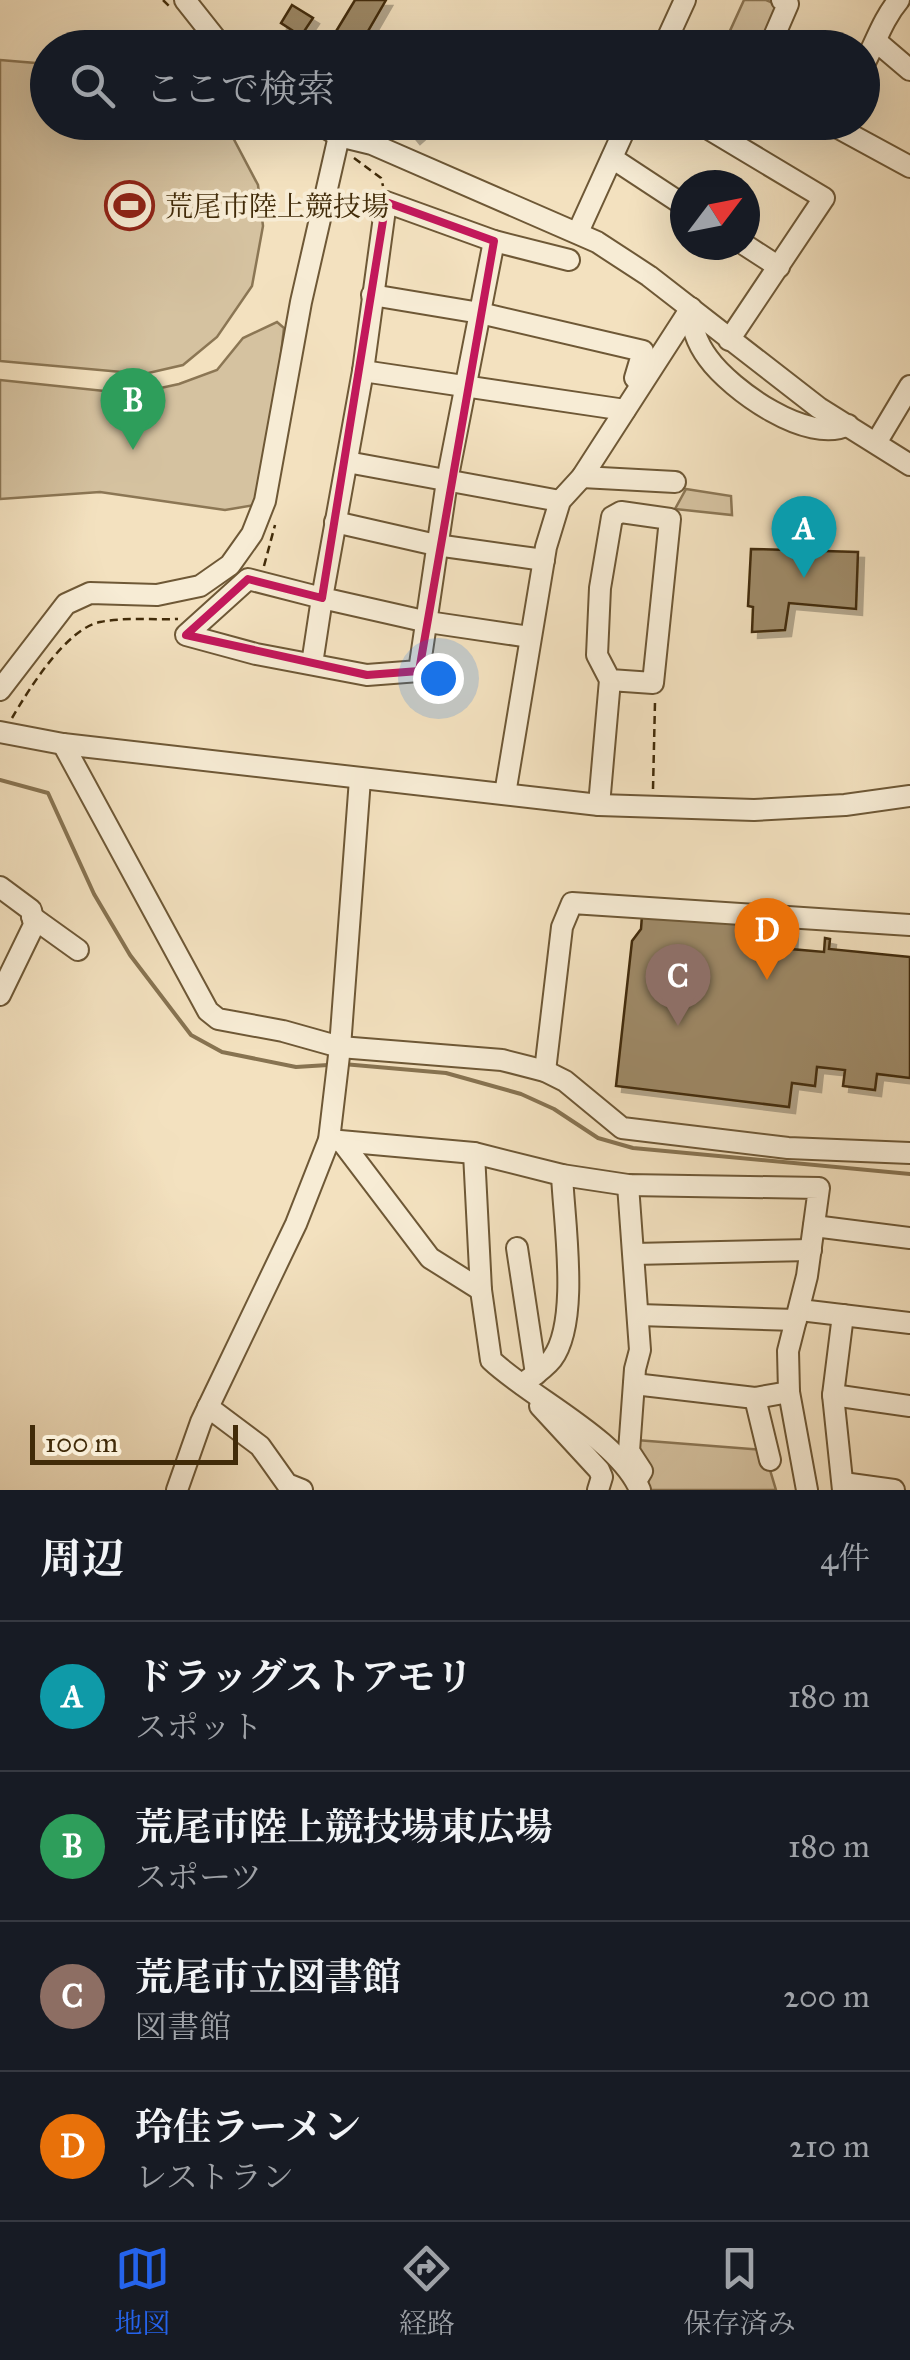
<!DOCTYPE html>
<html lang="ja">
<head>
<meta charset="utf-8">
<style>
  body { margin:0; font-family:"IM FELL Great Primer","Noto Serif JP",serif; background:#20242c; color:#f1f3f6 }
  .compass { position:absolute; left:670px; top:170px; width:90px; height:90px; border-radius:50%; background:#171b24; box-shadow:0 10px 40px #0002; rotate:58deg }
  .scale { position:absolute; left:30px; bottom:25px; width:208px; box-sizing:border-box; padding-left:10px; border:5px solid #412b09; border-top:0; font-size:28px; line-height:35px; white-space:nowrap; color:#412b09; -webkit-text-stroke:8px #f7ecd5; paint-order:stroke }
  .you { position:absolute; left:438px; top:678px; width:35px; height:35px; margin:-25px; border:8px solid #fff; border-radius:50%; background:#1a73e8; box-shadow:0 0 0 15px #1a73e833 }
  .badge { display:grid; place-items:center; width:65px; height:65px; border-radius:50%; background:#2563eb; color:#fff; font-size:32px; font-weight:700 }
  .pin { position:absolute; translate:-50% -82px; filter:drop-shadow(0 2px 5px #0008) }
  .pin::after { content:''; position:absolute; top:52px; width:35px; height:30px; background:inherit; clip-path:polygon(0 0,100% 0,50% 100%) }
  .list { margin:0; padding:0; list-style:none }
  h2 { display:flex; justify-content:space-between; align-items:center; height:130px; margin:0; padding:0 40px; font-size:42px }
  h2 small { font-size:32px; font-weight:400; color:#9ea1a6 }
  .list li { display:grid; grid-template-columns:65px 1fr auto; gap:30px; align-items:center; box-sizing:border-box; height:150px; padding:0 40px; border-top:2px solid #363941 }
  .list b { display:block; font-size:38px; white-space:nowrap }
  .list p { margin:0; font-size:32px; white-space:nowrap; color:#9ea1a6 }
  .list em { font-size:32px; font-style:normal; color:#9ea1a6 }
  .icon { flex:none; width:55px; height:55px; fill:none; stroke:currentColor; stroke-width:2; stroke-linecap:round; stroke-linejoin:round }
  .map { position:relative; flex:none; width:910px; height:1490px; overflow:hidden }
  .search { position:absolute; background:#171b24; box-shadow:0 10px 40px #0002; left:30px; right:30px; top:30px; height:110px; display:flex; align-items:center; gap:25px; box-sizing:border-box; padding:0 35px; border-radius:55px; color:#9ea1a6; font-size:38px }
  .sheet { height:730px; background:#171b24 }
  nav { display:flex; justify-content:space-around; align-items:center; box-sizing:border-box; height:140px; border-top:2px solid #363941; background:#171b24; font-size:28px; color:#9ea1a6 }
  nav a { display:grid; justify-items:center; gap:5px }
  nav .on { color:#2563eb }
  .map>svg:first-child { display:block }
  .green { fill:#d5c2a0; stroke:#8b7654; stroke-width:2.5 }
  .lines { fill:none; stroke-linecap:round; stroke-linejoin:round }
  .stream { stroke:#877351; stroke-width:4 }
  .building { fill:#9e8a68; stroke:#412b09; stroke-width:2.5; filter:url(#shadow) }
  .minor-casing { stroke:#6e5836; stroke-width:24 }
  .path { stroke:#412b09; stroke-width:2.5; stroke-dasharray:8 5; stroke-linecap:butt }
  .minor { stroke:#f7ecd5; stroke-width:20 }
  .marked { fill:none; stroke:#c2185b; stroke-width:8; stroke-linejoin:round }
  .labels { text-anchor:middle; stroke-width:8; stroke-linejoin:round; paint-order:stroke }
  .poi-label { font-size:28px; fill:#412b09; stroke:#f7ecd5; text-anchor:start }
</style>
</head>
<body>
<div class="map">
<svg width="910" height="1490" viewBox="0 0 910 1490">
  <defs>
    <filter id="shadow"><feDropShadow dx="6" dy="6" stdDeviation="0" flood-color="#0004"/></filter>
  </defs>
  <rect width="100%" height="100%" fill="#f3e1bf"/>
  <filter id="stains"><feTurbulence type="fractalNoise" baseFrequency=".002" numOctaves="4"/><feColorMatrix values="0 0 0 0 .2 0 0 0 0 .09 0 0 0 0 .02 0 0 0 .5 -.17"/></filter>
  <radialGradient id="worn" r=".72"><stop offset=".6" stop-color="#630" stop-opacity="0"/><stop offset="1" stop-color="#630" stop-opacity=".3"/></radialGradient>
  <g class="green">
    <polygon points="744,0 766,0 778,5 760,47 729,33"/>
    <polygon points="0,60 47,64 48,122 221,123 230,132 258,185 263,226 252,286 217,337 183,365 144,374 0,361"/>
    <polygon points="277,322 284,328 275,407 255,505 225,510 100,492 0,499 0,380 133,394 179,384 217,370 243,338"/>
    <polygon points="686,489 731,496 732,515 675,509"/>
    <polygon points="636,1440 764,1450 776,1490 644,1490 641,1484 650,1474"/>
  </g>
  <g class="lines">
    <g class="stream">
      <polyline points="0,780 48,793 94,894 130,955 191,1035 222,1052 296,1067 328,1065"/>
      <polyline points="343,1064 446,1073 521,1094 554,1109 598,1138 633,1148 910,1174"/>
    </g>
  </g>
  <g class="building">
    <polygon points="355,0 386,0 367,33 379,48 340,48 332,38"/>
    <polygon points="292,5 313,18 301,36 281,23"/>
    <polygon points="274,34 298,48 267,48"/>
    <polygon points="401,122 432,122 414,138"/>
    <polygon points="751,549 858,552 856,609 789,603 785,630 752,632 753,607 748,606"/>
    <polygon points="642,915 792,928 791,949 824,952 825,938 830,939 829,949 910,957 910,1078 877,1074 875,1090 843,1086 845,1070 817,1067 815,1086 792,1083 789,1107 616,1086 632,941 641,929"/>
  </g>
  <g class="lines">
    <defs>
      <g id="minor">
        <polyline points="185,0 223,48"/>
        <polyline points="877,42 910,70"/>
        <polyline points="663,48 685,0"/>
        <polyline points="769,48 788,4 782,0"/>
        <path d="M862 68C875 45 882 20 899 0"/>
        <polyline points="316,122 339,136 372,144 597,242 649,276 819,408 910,465"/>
        <polyline points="697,122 824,198 729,340"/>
        <polyline points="831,124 910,167"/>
        <polyline points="612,158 685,206"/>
        <polyline points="578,232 628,122"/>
        <polyline points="745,245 779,267"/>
        <polyline points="372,295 480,313 643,351 635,378 642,380"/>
        <path d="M691 308C691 327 696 342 708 358 731 390 808 445 848 425"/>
        <polyline points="363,371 625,410"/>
        <polyline points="876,443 910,386"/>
        <polyline points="347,462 560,501"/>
        <polyline points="582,477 675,482"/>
        <polyline points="335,522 436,545 544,560"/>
        <polyline points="530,637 428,622 322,598 363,371 386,202 494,241 569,260"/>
        <polyline points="312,664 322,598 248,579 186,635 256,654 367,675 419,671 447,481 494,241"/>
        <polyline points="0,690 66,604 90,593 157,595 200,586 230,565 252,534 265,501 301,302 339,136"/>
        <polyline points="0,732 63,744 599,805 754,810 845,805 910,796"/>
        <polyline points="63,744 208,1011 218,1019 283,1031 340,1047 502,1060 545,1071 565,1081 622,1128 788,1148 910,1153"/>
        <polyline points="505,794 546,547 560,501 582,477 691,308"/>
        <polyline points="599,805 610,680 597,655 600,588 612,517 621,512 670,519 653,683 610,680"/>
        <polyline points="0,887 31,910 34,925 0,995"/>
        <polyline points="32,917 78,950"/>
        <polyline points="545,1071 562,927 572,903 910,925"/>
        <polyline points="329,1140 474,1153 562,1175 628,1185 819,1188 807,1276 788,1351 789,1392 755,1398 634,1384"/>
        <polyline points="342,1142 430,1258 481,1290"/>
        <path d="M474 1153 481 1290 491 1360C531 1398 619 1439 640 1490"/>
        <polyline points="628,1185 640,1350 635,1369 629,1451 642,1471 639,1476"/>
        <polyline points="814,1226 910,1238"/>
        <polyline points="517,1248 536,1374"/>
        <polyline points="634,1254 811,1250"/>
        <polyline points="800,1310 910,1323"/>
        <polyline points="639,1315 796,1320"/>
        <polyline points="843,1315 833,1395 843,1490"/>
        <path d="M522 1384C533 1376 544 1369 552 1359 580 1322 564 1222 562 1175"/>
        <polyline points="789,1392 807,1490"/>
        <polyline points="833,1395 910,1406"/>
        <polyline points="755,1398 770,1460"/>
        <polyline points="540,1406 599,1470 602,1477 598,1490"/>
        <polyline points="208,1407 260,1446 287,1484 302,1490"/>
        <polyline points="843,1483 894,1490"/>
        <polyline points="177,1490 201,1422 296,1224 329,1140 340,1047 360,779"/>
      </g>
    </defs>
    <use href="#minor" class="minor-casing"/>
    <g class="path">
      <polyline points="163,0 169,6"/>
      <polyline points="354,158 381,178 383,186"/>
      <polyline points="264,566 275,525"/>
      <path d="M12 718C29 689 66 629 100 622 124 617 153 620 178 619"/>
      <polyline points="653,789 655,702"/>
    </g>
    <use href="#minor" class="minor"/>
  </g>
  <path class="marked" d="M386 202 494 241 419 671 367 675 186 635 248 579 322 598Z"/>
  <defs>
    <symbol id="stadium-ring" viewBox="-11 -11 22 22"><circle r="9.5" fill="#f7ecd5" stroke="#8f2418" stroke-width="1.5"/><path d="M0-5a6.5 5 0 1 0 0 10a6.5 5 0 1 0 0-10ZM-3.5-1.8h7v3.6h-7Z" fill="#8f2418"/></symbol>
  </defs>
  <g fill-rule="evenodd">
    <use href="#stadium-ring" x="102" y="178" width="55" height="55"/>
  </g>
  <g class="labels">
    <g class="poi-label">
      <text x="165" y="216">荒尾市陸上競技場</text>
    </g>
  </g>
  <rect width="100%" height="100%" filter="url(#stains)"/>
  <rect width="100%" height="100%" fill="url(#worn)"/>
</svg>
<svg class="compass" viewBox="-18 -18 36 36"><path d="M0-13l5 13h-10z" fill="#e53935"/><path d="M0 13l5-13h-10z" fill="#9ea1a6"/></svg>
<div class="scale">100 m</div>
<div class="you"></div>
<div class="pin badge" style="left:804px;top:578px;background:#0f9aa8">A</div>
<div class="pin badge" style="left:133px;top:450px;background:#2e9e5b">B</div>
<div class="pin badge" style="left:678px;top:1026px;background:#8d6e63">C</div>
<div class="pin badge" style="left:767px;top:980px;background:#e8710a">D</div>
<div class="search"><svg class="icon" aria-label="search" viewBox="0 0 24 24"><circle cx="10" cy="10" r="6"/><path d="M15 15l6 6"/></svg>ここで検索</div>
</div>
<section class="sheet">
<h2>周辺<small>4件</small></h2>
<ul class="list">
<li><span class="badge" style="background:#0f9aa8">A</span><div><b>ドラッグストアモリ</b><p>スポット</p></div><em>180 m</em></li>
<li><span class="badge" style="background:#2e9e5b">B</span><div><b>荒尾市陸上競技場東広場</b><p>スポーツ</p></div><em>180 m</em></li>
<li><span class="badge" style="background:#8d6e63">C</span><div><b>荒尾市立図書館</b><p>図書館</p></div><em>200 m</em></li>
<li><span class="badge" style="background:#e8710a">D</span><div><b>玲佳ラーメン</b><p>レストラン</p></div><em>210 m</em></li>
</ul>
</section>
<nav>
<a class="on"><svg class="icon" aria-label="map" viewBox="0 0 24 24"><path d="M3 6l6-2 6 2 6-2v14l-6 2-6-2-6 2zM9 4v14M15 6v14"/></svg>地図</a>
<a><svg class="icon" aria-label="directions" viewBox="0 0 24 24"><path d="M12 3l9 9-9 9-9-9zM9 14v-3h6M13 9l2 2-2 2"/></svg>経路</a>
<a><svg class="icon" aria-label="saved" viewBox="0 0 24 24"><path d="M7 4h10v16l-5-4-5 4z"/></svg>保存済み</a>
</nav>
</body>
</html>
